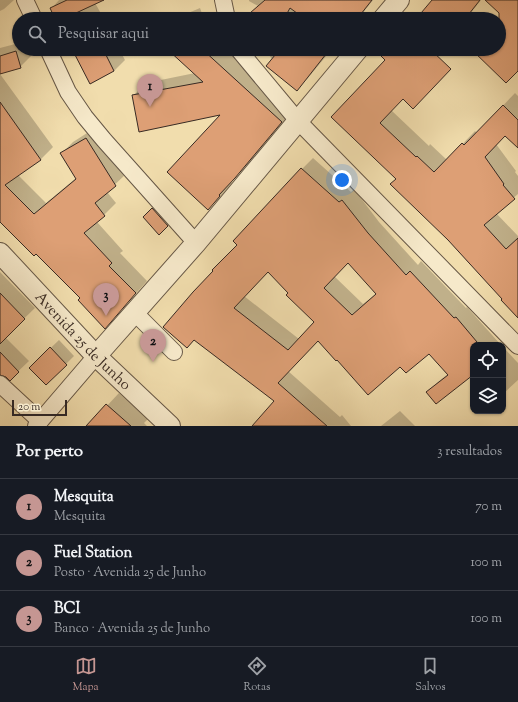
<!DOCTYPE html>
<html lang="pt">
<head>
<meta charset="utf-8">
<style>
  body { margin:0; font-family:"Sorts Mill Goudy",serif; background:#242831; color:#f1f3f6 }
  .controls { position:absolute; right:12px; bottom:12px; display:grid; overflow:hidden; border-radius:8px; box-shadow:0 1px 3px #0004 }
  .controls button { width:36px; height:36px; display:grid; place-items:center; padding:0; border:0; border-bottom:1px solid #363941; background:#171b24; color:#f1f3f6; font:20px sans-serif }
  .scale { position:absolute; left:12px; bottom:10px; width:55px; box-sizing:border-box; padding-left:4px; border:2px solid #382a23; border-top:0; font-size:11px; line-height:14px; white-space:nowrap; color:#382a23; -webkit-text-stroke:3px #f6e9ca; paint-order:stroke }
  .you { position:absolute; left:342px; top:180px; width:14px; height:14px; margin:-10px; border:3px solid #fff; border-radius:50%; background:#1a73e8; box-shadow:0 0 0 6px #1a73e833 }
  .badge { display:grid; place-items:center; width:26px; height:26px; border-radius:50%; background:#c59692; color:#111; font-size:13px; font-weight:700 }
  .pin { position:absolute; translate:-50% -33px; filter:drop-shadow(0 1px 2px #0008) }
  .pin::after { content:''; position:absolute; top:21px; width:14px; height:12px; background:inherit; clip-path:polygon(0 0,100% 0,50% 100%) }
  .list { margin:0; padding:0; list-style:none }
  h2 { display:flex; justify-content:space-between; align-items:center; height:52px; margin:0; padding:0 16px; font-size:17px }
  h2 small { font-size:13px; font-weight:400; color:#9ea1a6 }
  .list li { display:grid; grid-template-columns:26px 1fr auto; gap:12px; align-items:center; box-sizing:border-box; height:56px; padding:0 16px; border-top:1px solid #363941 }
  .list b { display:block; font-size:15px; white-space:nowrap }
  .list p { margin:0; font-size:13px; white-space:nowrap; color:#9ea1a6 }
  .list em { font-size:13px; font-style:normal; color:#9ea1a6 }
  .icon { flex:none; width:22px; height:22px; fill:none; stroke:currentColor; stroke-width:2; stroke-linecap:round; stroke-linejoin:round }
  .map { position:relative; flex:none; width:518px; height:426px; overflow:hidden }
  .search { position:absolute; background:#171b24; box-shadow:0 1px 3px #0004; left:12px; right:12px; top:12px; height:44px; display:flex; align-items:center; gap:10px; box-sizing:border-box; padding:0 14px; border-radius:22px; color:#9ea1a6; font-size:15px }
  .sheet { height:220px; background:#171b24 }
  nav { display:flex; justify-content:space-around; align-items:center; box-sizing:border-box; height:56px; border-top:1px solid #363941; background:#171b24; font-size:11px; color:#9ea1a6 }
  nav a { display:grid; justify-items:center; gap:2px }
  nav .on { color:#c59692 }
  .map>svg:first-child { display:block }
  .shadow { fill:#0003; fill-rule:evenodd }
  .building { fill:#dd9f75; stroke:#382a23; fill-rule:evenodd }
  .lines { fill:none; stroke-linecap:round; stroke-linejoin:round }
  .minor-casing { stroke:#665746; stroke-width:18 }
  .tertiary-casing { stroke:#665746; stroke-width:22 }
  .minor { stroke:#f6e9ca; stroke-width:16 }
  .tertiary { stroke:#f6e9ca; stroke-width:20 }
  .labels { text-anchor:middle; stroke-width:3; stroke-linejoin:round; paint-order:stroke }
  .street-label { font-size:15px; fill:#382a23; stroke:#f6e9ca }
</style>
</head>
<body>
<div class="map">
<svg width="518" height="426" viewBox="0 0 518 426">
  <rect width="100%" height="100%" fill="#f1ddad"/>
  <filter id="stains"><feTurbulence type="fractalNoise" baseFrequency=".005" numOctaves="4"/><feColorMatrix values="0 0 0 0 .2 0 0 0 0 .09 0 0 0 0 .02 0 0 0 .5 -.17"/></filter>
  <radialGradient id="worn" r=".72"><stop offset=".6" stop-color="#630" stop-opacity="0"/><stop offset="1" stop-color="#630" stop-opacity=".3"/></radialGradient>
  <g class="shadow">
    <polygon points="0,0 14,0 4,9 0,11"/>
    <polygon points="59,0 95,0 94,1 104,19 57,19 52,8"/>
    <polygon points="249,0 373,0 358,19 244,19 258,6 249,1"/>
    <polygon points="433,0 481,0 466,19 418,19"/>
    <polygon points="200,8 204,19 174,19"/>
    <polygon points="19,43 19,49 31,49 32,55 20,67 0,73 0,48"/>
    <polygon points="73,49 119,49 125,60 114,71 90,83"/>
    <polygon points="168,49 229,49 294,109 248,164 231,182 232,183 221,196 208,209 223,114 133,96 146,83 195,73 174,53 171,55"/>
    <polygon points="264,49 332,49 308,78 297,89"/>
    <polygon points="389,49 442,49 403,97 391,110 429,146 430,144 447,160 475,131 477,133 515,93 518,96 518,147 505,135 496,144 516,171 515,172 518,176 518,194 496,213 518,236 518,317 397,178 332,117 387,59"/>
    <polygon points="0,74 53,147 41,159 18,175 46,203 76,178 61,154 73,142 98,126 127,173 107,192 116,203 97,222 123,251 120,253 147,281 117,315 81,298 36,253 0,221"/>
    <path d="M313 158 351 192 354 189 379 222 418 265 421 261 466 308 467 307 501 345H473V376L472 374 427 392 439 381 448 374 429 352 400 365 318 339 288 371 340 417 342 415 351 426H253L275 401 194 339 239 245 302 169ZM348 261 377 293 363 304 334 276ZM269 271 315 322 299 339 244 296Z"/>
    <polygon points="156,205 172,222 159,233 145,217"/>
    <polygon points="0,272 35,308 5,337 29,361 10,379 0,374"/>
    <polygon points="59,340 74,356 46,384 30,368"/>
    <polygon points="503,347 518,363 518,380 503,394"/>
    <polygon points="119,393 148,419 144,423 147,426 88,426"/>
    <polygon points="400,411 415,426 381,426"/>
  </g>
  <g class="building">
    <polygon points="67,0 104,0 63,19 55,19 50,8"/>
    <polygon points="265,0 372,0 357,19 305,19 290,8 284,19 243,19"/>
    <polygon points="432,0 480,0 465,19 416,19"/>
    <polygon points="485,0 518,0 518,71 506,83 471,49 499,49 499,13"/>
    <polygon points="72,49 103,49 114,71 90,84"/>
    <polygon points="167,49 202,49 282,122 235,178 219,195 220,196 208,210 167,172 220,115 139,132 132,95 203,82"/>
    <polygon points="280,49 330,49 297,91 266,66"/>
    <polygon points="374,49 430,49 451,69 413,109 403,99 380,123 416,157 417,156 434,172 462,143 464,145 503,105 518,120 518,148 505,136 485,157 504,184 503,185 515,199 484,225 506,249 518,238 518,318 501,300 502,299 448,240 390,184 396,179 331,117 385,60"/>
    <polygon points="16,51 21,68 0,74 0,56"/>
    <polygon points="0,102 41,160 5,185 34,214 76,179 60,153 86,138 116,186 95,203 105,216 84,233 112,263 109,266 136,293 105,329 78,300 80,298 36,254 34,256 0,222"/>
    <path d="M301 168 339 202 342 200 368 233 406 275 410 271 454 318 456 317 477 342 473 345V375L436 404 426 392 448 375 429 354 406 373 400 367 368 395 337 360 336 361 318 341 278 383 327 426H252L274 401 194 340 187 348 163 327 193 292 213 271 212 270 237 245 233 241ZM348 263 376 294 352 315 324 288ZM268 272 288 293 286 295 314 322 288 350 234 308Z"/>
    <polygon points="152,208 168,226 159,235 143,217"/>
    <polygon points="0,293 25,319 0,344"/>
    <polygon points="50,347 67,365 46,385 29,368"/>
    <polygon points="0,352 19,372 10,381 6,377 0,375"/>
    <polygon points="106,404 131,426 86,426"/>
  </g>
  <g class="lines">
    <defs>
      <g id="minor">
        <polyline points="25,0 34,19"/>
        <polyline points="223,0 227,19"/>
        <polyline points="48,49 68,92 85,117 104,140 196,243"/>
        <polyline points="238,49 298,121 518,346"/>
        <polyline points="135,313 174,352"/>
        <polyline points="0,384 40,421"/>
        <polyline points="36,426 96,356"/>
      </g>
      <g id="tertiary">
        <polyline points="383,19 399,0"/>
        <path id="s1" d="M0 253 96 356 170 426"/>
        <polyline points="96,356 196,243 358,49"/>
      </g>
    </defs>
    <use href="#minor" class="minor-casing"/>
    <use href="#tertiary" class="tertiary-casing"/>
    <use href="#minor" class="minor"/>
    <use href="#tertiary" class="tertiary"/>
  </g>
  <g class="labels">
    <g class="street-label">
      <text dy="5" stroke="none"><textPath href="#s1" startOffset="121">Avenida 25 de Junho</textPath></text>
    </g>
  </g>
  <rect width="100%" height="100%" filter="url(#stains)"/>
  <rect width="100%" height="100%" fill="url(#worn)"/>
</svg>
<div class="controls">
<button><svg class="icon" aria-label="locate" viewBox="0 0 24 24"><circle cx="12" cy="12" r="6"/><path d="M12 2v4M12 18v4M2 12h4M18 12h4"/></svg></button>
<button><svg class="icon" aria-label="layers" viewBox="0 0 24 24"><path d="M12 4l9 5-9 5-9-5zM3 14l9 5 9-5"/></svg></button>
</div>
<div class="scale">20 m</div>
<div class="you"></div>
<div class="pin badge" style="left:150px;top:107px">1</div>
<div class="pin badge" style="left:153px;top:362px">2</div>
<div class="pin badge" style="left:106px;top:316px">3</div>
<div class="search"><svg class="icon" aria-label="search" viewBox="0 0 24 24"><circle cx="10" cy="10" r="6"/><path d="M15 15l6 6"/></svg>Pesquisar aqui</div>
</div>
<section class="sheet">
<h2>Por perto<small>3 resultados</small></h2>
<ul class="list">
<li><span class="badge">1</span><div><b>Mesquita</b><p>Mesquita</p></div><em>70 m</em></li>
<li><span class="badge">2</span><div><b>Fuel Station</b><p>Posto · Avenida 25 de Junho</p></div><em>100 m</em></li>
<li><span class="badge">3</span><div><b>BCI</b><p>Banco · Avenida 25 de Junho</p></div><em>100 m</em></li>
</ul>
</section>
<nav>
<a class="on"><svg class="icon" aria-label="map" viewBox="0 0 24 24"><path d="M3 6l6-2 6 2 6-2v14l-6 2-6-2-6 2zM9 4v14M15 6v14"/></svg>Mapa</a>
<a><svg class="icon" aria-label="directions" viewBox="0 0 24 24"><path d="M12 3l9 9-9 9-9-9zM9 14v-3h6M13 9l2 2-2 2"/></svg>Rotas</a>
<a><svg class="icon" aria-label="saved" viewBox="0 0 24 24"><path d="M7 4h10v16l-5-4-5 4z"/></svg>Salvos</a>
</nav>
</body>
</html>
